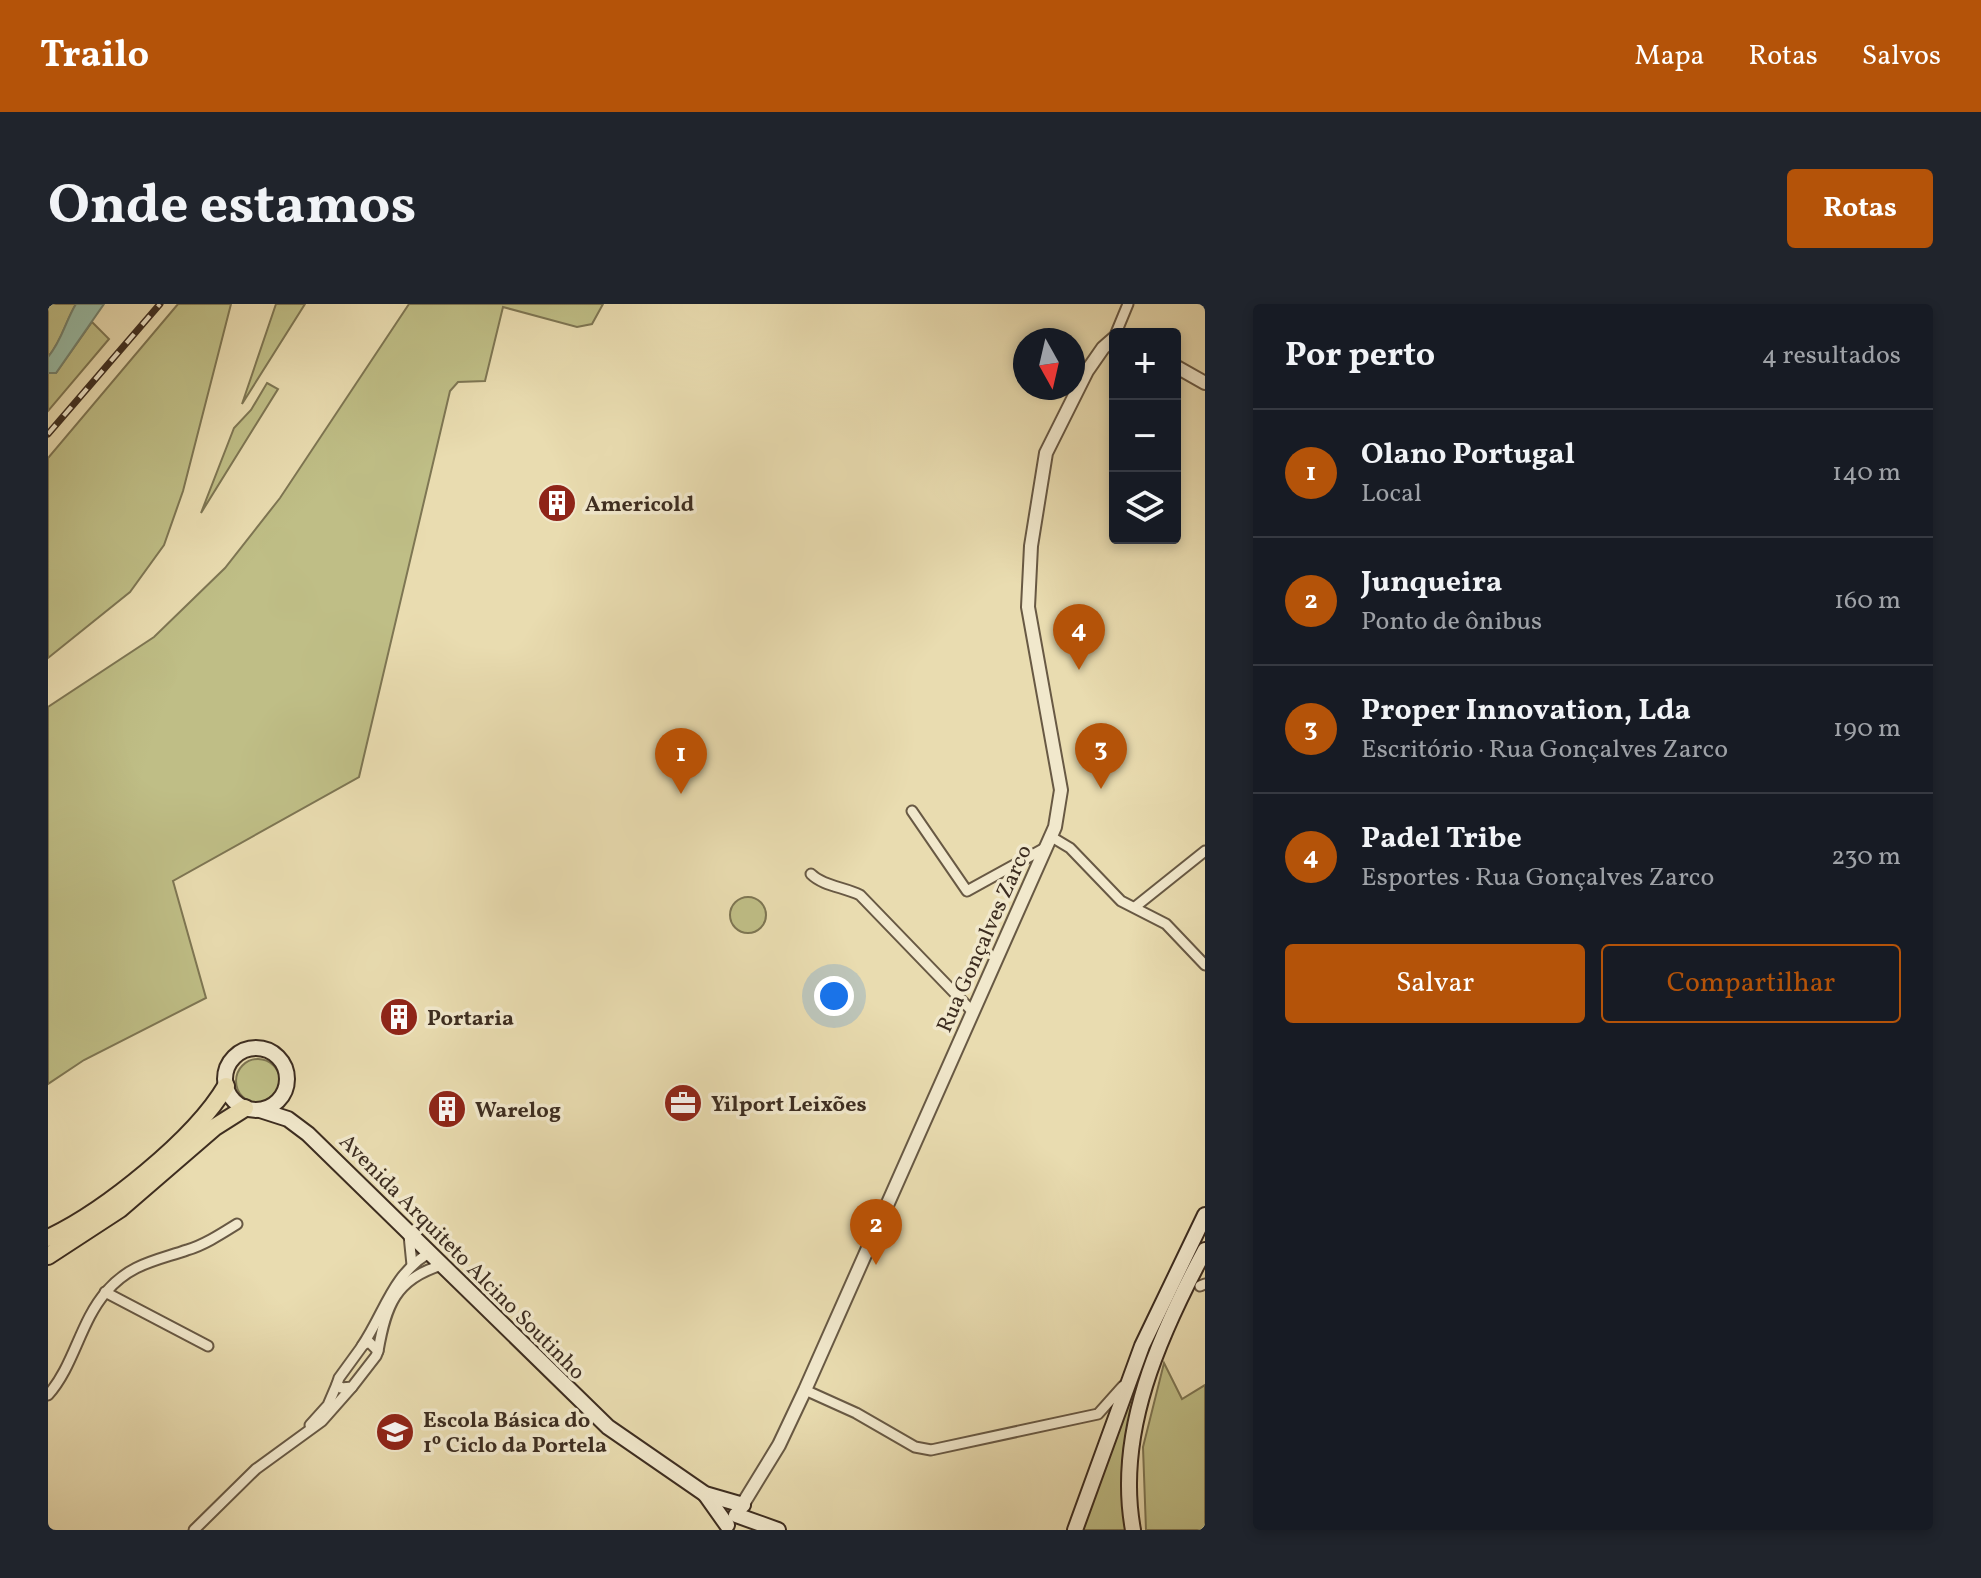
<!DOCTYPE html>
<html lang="pt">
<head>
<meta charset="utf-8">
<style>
  body { margin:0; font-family:Vollkorn,serif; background:#20242c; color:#f1f3f6 }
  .controls { position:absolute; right:24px; top:24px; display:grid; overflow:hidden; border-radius:8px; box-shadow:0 4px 12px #0003 }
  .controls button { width:72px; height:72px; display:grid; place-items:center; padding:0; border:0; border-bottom:2px solid #363941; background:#171b24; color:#f1f3f6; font:40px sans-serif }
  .compass { position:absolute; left:965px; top:24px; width:72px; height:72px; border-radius:50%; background:#171b24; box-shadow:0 4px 12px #0003; rotate:172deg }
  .you { position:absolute; left:786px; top:692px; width:28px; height:28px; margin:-20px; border:6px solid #fff; border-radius:50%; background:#1a73e8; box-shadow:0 0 0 12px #1a73e833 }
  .badge { display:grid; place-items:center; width:52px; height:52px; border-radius:50%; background:#b45309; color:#fff; font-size:26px; font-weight:700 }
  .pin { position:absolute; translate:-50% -66px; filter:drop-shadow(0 2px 4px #0008) }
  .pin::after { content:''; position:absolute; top:42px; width:28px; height:24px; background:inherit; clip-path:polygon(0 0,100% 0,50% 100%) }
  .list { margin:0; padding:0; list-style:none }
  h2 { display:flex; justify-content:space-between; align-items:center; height:104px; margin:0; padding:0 32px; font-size:34px }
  h2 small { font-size:26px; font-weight:400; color:#9ea1a6 }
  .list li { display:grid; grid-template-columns:52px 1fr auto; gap:24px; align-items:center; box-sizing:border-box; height:128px; padding:0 32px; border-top:2px solid #363941 }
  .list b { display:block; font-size:30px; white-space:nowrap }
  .list p { margin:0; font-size:26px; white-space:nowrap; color:#9ea1a6 }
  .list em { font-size:26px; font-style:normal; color:#9ea1a6 }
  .actions { display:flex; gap:16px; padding:24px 32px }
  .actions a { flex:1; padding:18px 0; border:2px solid #b45309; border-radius:8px; text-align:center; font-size:28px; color:#b45309 }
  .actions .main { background:#b45309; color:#fff }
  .icon { flex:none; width:44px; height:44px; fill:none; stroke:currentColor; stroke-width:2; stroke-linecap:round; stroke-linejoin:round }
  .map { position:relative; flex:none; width:1157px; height:1226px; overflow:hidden; border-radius:8px }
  header { display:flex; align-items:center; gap:48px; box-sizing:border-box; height:112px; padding:0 40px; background:#b45309; color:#fff }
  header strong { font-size:38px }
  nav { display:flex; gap:44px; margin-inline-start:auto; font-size:28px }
  .intro { display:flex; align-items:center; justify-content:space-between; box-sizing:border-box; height:192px; padding:0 48px }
  h1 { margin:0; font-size:56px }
  .button { padding:20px 36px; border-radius:8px; background:#b45309; color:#fff; font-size:28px; font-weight:700 }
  main { display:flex; gap:48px; padding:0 48px }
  aside { flex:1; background:#171b24; border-radius:8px; box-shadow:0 4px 12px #0003 }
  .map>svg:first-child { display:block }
  .green { fill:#bfbe86; stroke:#7e7653; stroke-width:2 }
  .water { fill:#99bca6; stroke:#748370; stroke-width:2 }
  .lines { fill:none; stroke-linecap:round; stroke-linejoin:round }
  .minor-casing { stroke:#685944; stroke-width:13 }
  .tertiary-casing { stroke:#685944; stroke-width:16 }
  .secondary-casing { stroke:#3d2d20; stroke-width:18 }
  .trunk-casing { stroke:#3d2d20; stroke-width:20 }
  .minor { stroke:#f1e8cc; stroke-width:9 }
  .tertiary { stroke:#f1e8cc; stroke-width:12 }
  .secondary { stroke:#f1e8cc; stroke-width:14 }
  .trunk { stroke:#e9dcb0; stroke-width:16 }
  .rail-casing { stroke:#3d2d20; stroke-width:7 }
  .rail { stroke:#f1e8cc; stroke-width:4; stroke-dasharray:12; stroke-linecap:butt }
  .labels { text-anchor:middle; stroke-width:7; stroke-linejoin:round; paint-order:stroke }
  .poi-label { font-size:22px; font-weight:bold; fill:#3d2d20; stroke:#f1e8cc; text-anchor:start }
  .street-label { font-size:22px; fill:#3d2d20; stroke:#f1e8cc }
</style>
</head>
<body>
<header>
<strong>Trailo</strong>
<nav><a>Mapa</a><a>Rotas</a><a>Salvos</a></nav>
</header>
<div class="intro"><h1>Onde estamos</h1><a class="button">Rotas</a></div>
<main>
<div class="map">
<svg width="1157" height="1226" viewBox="0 0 1157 1226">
  <rect width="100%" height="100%" fill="#e9dcb0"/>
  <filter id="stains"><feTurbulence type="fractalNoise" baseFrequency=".0025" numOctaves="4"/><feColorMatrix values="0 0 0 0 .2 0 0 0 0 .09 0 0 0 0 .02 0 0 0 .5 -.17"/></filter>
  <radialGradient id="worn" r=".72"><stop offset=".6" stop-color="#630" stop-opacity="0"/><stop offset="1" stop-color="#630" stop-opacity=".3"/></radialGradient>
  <g class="green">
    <path d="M0 0H28C17 18 14 37 0 53Z"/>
    <polygon points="130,0 183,0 135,187 116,241 82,288 0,354 0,154"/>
    <polygon points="228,0 257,0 194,100"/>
    <polygon points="361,0 555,0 544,20 529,23 455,3 437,77 410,78 402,87 311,473 125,577 158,694 36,756 0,780 0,403 106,333 177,264 232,194"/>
    <polygon points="44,18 61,35 0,107 0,69 8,69"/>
    <polygon points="219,79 230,85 153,209 186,124 203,106"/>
    <circle cx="700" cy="611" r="18"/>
    <circle cx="210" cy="777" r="22"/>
    <polygon points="1097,1048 1077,1137 1078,1226 1034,1226"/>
    <polygon points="1116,1059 1134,1095 1157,1081 1157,1226 1098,1226 1095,1143"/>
  </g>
  <path class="water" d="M28 0H56L8 69H0V53C14 37 17 18 28 0Z"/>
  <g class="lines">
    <defs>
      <g id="minor">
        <polyline points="1068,29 1080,0"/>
        <polyline points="864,507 919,587 997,544"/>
        <polyline points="1002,532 1022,544 1073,597 1118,620 1157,661"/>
        <path d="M763 570C775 582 796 583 812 591L924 707"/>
        <polyline points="1087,603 1157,547"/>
        <polyline points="361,931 364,961"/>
        <polyline points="1152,982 1157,980"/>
        <polyline points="57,988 160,1042"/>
        <polygon points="321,1038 330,1047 328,1052 304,1083 293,1084 289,1080 291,1074 315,1041"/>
        <path d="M314 1042C337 1008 344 971 381 949"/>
        <path d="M330 1047C338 1002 347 975 394 961"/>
        <polyline points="757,1086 808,1109 867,1143 883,1146 1050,1110 1075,1082"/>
        <path d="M0 1091C26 1062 32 1018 58 988 82 960 107 957 139 946 156 941 173 930 189 920"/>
        <polyline points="262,1121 280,1101 289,1080"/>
        <polyline points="146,1226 208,1165 274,1117 304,1083"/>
      </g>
      <g id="tertiary">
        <polyline points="1127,62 1157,79"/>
        <polyline points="690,1208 731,1141 757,1086 1007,523 1013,486 980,303 983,242 998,149 1039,67 1055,44 1071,30"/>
      </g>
      <g id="secondary">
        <circle cx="208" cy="775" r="31"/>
        <polyline points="212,806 240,815 260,830 560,1123 657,1190 695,1201"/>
        <polyline points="657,1190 679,1221"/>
        <polyline points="688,1211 730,1226"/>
        <polyline points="1027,1226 1094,1042 1157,911"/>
        <path d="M1085 1226C1067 1128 1112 1030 1157 946"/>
      </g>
      <g id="trunk">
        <path d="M0 934C56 908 147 835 178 782"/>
        <polyline points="0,952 72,905 167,823 197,804"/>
      </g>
    </defs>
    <use href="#minor" class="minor-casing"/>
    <use href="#tertiary" class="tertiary-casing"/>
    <use href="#secondary" class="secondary-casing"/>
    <use href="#trunk" class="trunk-casing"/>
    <use href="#minor" class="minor"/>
    <use href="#tertiary" class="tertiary"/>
    <use href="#secondary" class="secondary"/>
    <use href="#trunk" class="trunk"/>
    <defs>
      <polyline id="rail" points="0,130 112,0"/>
    </defs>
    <use href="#rail" class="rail-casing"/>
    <use href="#rail" class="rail"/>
  </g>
  <defs>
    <symbol id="building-disc" viewBox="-11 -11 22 22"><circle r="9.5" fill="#8f2418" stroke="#f1e8cc"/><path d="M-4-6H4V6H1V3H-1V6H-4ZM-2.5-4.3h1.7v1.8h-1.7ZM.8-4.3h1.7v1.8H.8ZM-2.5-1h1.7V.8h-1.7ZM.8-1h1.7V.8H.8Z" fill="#fff"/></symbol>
    <symbol id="office-disc" viewBox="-11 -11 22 22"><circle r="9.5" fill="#8f2418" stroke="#f1e8cc"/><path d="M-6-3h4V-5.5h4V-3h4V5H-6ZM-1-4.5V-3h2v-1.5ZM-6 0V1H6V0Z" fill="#fff"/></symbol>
    <symbol id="school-disc" viewBox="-11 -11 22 22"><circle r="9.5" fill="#8f2418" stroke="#f1e8cc"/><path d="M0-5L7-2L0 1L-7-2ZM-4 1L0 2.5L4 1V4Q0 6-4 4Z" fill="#fff"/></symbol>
  </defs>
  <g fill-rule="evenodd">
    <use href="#building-disc" x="487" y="177" width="44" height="44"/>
    <use href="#building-disc" x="329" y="691" width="44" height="44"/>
    <use href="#office-disc" x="613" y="777" width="44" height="44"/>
    <use href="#building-disc" x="377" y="783" width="44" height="44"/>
    <use href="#school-disc" x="325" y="1106" width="44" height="44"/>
  </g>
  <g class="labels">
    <g class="poi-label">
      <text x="537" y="207">Americold</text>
      <text x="379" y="721">Portaria</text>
      <text x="663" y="807">Yilport Leixões</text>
      <text x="427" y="813">Warelog</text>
      <text x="375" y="1123">Escola Básica do<tspan x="375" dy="25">1º Ciclo da Portela</tspan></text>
    </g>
    <g class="street-label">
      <text transform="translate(935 634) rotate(-66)" y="8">Rua Gonçalves Zarco</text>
      <text transform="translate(415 952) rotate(45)" y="8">Avenida Arquiteto Alcino Soutinho</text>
    </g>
  </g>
  <rect width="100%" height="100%" filter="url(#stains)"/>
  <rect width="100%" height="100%" fill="url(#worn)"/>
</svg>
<div class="controls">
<button>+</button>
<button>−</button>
<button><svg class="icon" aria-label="layers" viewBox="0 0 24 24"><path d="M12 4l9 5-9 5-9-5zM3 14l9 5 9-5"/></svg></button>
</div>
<svg class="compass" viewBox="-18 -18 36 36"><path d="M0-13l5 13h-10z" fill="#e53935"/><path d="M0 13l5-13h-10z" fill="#9ea1a6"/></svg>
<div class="you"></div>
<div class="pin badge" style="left:633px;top:490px">1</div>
<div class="pin badge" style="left:828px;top:961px">2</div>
<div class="pin badge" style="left:1053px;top:485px">3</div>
<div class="pin badge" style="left:1031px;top:366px">4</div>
</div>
<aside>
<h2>Por perto<small>4 resultados</small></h2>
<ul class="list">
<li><span class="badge">1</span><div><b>Olano Portugal</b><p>Local</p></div><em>140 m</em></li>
<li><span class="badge">2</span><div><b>Junqueira</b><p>Ponto de ônibus</p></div><em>160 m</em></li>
<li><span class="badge">3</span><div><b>Proper Innovation, Lda</b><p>Escritório · Rua Gonçalves Zarco</p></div><em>190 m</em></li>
<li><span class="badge">4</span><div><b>Padel Tribe</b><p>Esportes · Rua Gonçalves Zarco</p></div><em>230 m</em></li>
</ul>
<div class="actions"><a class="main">Salvar</a><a>Compartilhar</a></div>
</aside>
</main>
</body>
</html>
